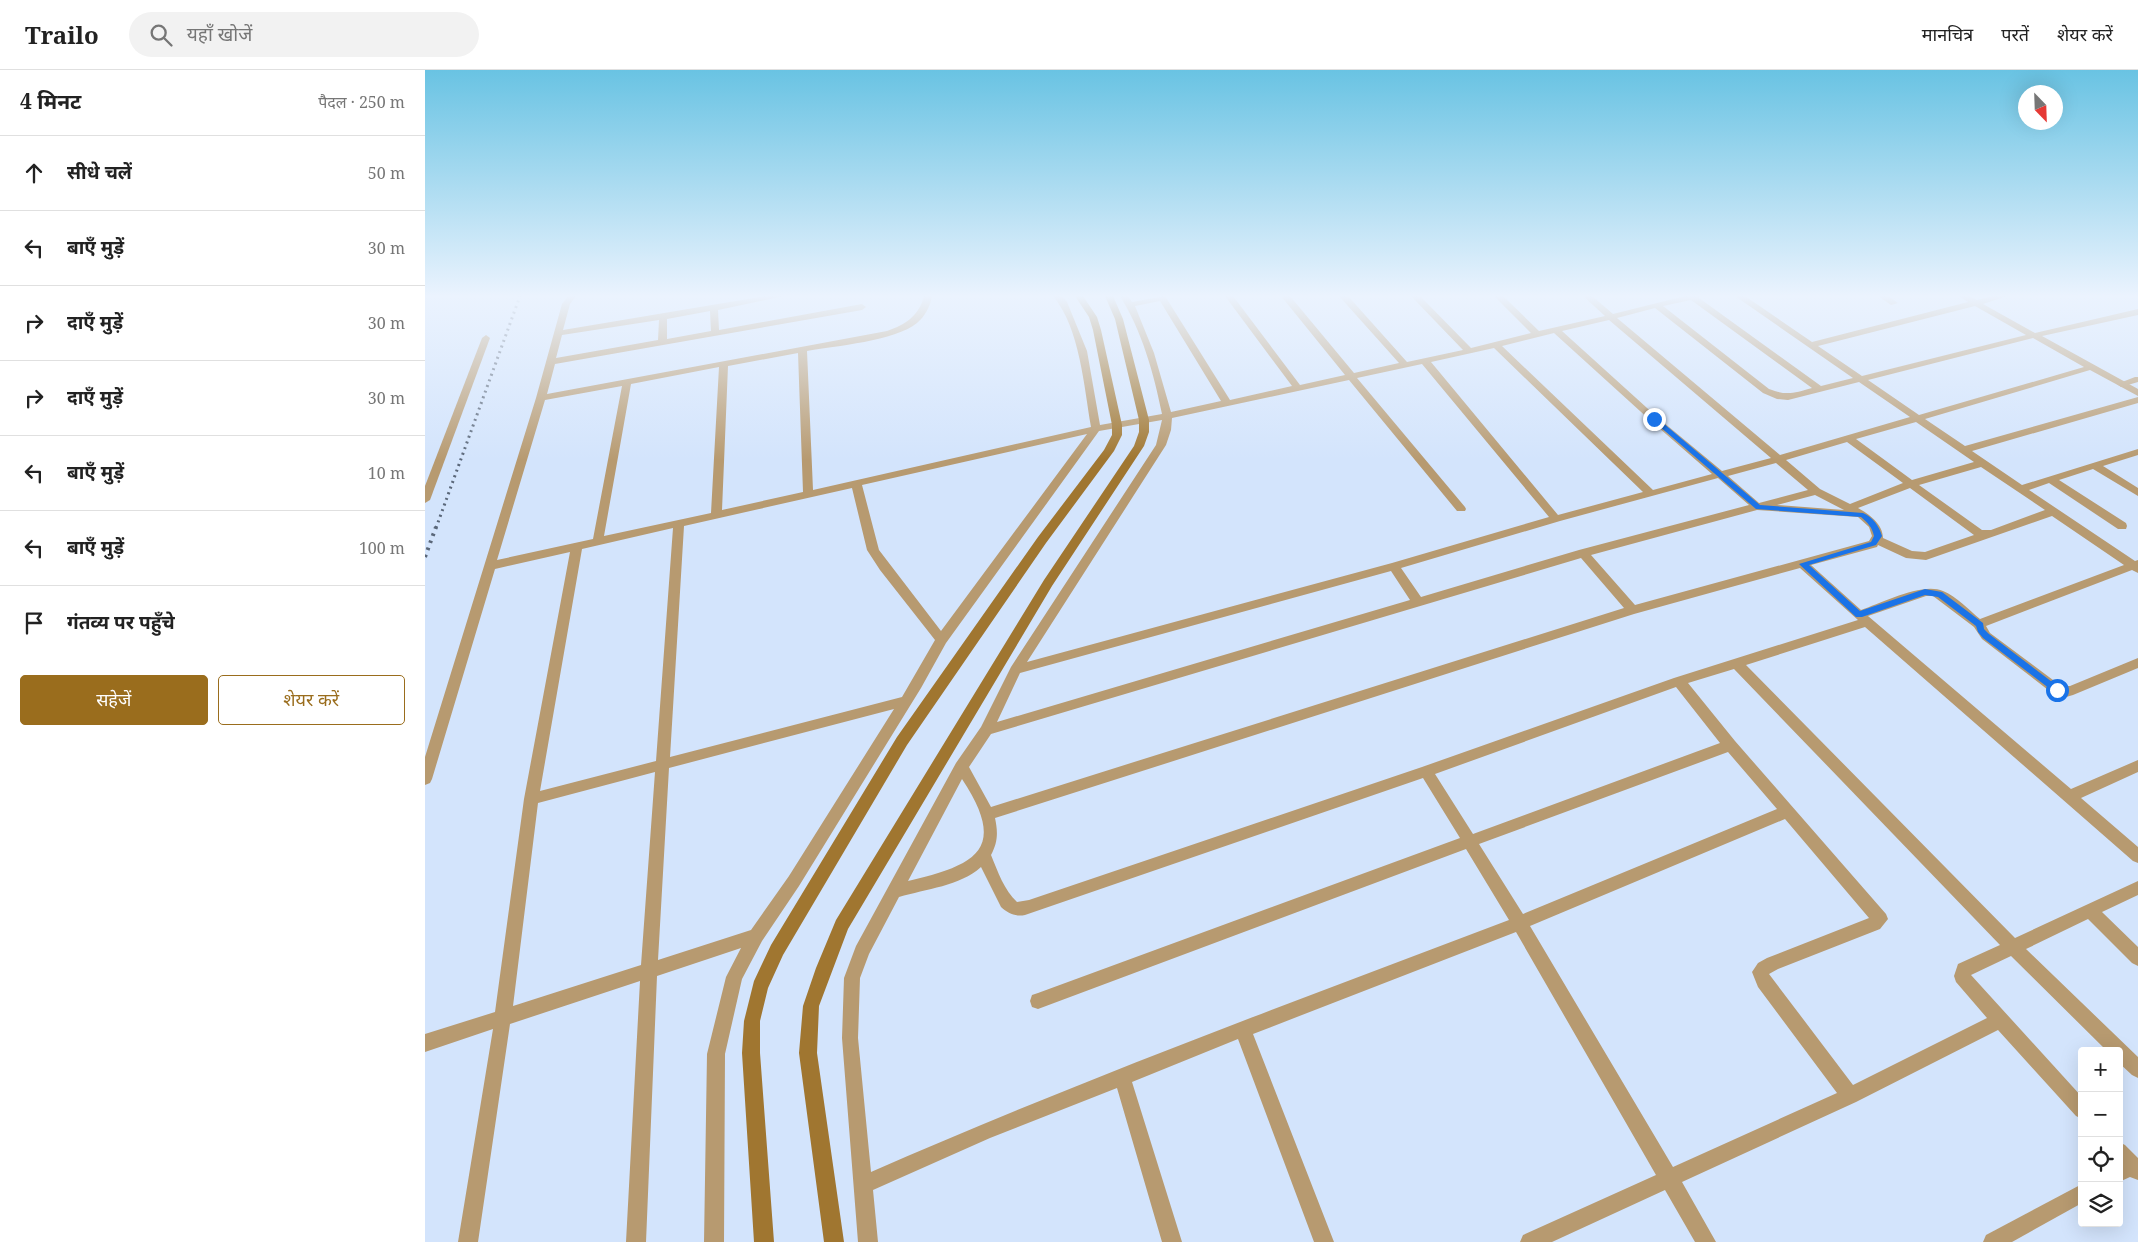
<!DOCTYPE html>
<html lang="hi">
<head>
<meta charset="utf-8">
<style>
  body { margin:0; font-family:"Noto Serif","Noto Sans Devanagari",serif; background:#f2f2f2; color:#222 }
  .controls { position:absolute; right:15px; bottom:15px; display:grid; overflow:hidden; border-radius:5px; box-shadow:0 5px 20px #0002 }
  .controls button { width:45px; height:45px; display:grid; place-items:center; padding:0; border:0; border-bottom:1px solid #e0e0e0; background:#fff; color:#222; font:25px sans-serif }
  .compass { position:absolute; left:1593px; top:15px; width:45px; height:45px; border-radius:50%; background:#fff; box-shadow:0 5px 20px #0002; rotate:157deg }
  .stop { position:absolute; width:15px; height:15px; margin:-11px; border:4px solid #1a73e8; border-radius:50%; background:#fff }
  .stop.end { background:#1a73e8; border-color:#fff; box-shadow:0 1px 5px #0008 }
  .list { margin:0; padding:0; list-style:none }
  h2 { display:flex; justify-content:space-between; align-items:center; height:65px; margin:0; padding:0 20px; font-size:21px }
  h2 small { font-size:16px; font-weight:400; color:#767676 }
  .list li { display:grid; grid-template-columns:32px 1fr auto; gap:15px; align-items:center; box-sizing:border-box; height:75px; padding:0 20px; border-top:1px solid #e0e0e0 }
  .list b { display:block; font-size:19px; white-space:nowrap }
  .list em { font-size:16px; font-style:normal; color:#767676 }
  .actions { display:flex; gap:10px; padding:15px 20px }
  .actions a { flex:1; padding:11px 0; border:1px solid #9a6d1d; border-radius:5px; text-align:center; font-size:18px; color:#9a6d1d }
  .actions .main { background:#9a6d1d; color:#fff }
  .icon { flex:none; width:28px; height:28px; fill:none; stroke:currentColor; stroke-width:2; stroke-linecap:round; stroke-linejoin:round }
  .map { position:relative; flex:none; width:1713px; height:1172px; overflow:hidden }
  header { display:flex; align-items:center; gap:30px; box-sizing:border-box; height:70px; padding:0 25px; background:#fff; border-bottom:1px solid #e0e0e0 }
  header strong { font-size:24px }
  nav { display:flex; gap:28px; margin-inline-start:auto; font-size:18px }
  .search { width:350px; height:45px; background:#f2f2f2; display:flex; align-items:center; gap:12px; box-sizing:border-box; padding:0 18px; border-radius:28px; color:#767676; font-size:19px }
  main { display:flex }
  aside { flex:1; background:#fff }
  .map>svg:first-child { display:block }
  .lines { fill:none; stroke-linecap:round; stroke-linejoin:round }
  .lane { fill:#b79a70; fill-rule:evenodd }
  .street { fill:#b79a70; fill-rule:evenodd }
  .secondary { fill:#a07630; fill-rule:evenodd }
  .rail-far1 { stroke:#5a6779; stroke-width:3; stroke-dasharray:2 4; stroke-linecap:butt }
  .rail { stroke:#5a6779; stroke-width:4; stroke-dasharray:2.5 5; stroke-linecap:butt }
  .route { fill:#1a73e8 }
</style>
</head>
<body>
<header>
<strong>Trailo</strong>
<div class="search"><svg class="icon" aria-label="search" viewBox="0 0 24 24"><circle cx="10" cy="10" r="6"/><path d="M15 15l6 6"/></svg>यहाँ खोजें</div>
<nav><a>मानचित्र</a><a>परतें</a><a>शेयर करें</a></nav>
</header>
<main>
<aside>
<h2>4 मिनट<small>पैदल · 250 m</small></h2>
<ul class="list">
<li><svg class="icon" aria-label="ahead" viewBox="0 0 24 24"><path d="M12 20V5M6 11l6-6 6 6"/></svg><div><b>सीधे चलें</b></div><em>50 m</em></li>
<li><svg class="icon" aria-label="left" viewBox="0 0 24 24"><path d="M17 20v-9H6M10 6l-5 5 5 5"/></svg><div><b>बाएँ मुड़ें</b></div><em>30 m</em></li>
<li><svg class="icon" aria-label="right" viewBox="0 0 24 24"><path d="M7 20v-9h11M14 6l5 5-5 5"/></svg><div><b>दाएँ मुड़ें</b></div><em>30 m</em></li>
<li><svg class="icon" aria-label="right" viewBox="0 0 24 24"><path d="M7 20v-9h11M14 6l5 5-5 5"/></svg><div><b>दाएँ मुड़ें</b></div><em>30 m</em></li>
<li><svg class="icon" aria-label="left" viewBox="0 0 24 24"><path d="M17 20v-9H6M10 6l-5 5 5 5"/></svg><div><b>बाएँ मुड़ें</b></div><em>10 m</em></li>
<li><svg class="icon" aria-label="left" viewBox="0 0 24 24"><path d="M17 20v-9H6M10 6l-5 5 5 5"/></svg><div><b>बाएँ मुड़ें</b></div><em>100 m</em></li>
<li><svg class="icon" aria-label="arrive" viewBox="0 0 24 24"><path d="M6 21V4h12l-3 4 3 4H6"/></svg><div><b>गंतव्य पर पहुँचे</b></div></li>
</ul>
<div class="actions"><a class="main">सहेजें</a><a>शेयर करें</a></div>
</aside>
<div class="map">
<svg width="1713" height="1172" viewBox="0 0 1713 1172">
  <rect width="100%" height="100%" fill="#d3e4fc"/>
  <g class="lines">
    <polygon class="lane" points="1710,307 1713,307 1713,312 1696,317 1692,314"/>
    <g class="street">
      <path d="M143 226H151L145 234 138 260 340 226H359L293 240 294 260 437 234 441 237 437 240 130 294 122 324 462 261C480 255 494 246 499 226H507C505 237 500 246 492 253 470 271 410 276 382 281L388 420 666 357C659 317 655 258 628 226H637L642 232 662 281 675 355 737 344C729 304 717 261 695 226H703L707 232 740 226 805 330 867 316 800 226H808L875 315 920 305 856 226H865L929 303 974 293 914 226H923L982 292 1038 280 986 226H995L1046 278 1106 263 1069 226H1078L1114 261 1180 246 1158 226H1167L1188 244 1260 226H1275L1274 228 1396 316 1428 308 1310 226H1320L1387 272 1543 232 1534 226H1544L1552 230 1567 226H1582L1558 234 1610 263 1713 239V245L1617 266 1713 319V326L1665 300 1500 349 1540 376 1713 327V333L1547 381 1597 415 1713 379V385L1678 396 1713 418V426L1668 399 1634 410 1701 453 1702 456 1701 459H1693L1624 413 1604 420 1710 491 1713 490V503L1707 500 1561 556 1565 563 1636 616H1645L1713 588V598L1648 625 1641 627 1627 623 1557 569 1549 557 1508 526H1501L1443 546 1646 719 1713 690V702L1656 728 1713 777V793L1708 791 1440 557 1321 595 1590 868 1713 811V825L1677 842 1713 877V896L1707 893 1663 849 1601 879 1713 987V1008L1707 1005 1694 993V981H1682L1586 886 1546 905 1657 1027V1049L1651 1046 1573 960 1431 1032 1257 1112 1291 1172H1270L1240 1120 1127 1172H1095L1098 1165 1231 1105 1091 862 828 964 909 1172H889L813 969 707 1012 757 1172H737L692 1018 565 1068 448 1120 453 1172H433L417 968 419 908 431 876 531 693 556 657 586 597 731 375 737 350 674 361 521 573 496 618 374 816 337 871 317 909 300 984 299 1172H279L282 984 301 907 316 878 232 906 221 1172H201L215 911 85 954 53 1172H33L68 959 0 982V964L70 942 99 729 145 482 70 499 7 709 5 713 0 715V687L111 328 137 234ZM1266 230 1387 318C1369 323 1362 326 1344 319L1238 236ZM735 231 796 331 746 342 729 283 710 236ZM1550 236 1601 265 1437 306 1393 276ZM1230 238 1338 323 1352 329 1363 330 1434 312 1485 347 1355 385 1192 248ZM285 241 286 261 242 269V249ZM234 250 233 270 131 288 137 265ZM1184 250 1346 388 1297 401 1232 347 1137 261ZM1129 263 1226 351 1287 404 1228 420 1077 276ZM1608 268 1659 297 1494 345 1443 310ZM1069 278 1218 422 1133 445 1006 292ZM373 283 378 422 297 440 303 296ZM997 294 1124 447 967 493 602 592 741 375 746 360 747 348 924 310 1032 441H1040L1041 439 1040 437 932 308ZM294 297 286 443 179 466 206 314ZM197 316 168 469 72 490 120 330ZM1491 352 1549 392 1487 410 1431 369ZM662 364 516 561 454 480 437 415ZM1422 372 1478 413 1425 434 1395 419 1361 390ZM1351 393 1383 420 1334 433 1303 406ZM1556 397 1620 440 1566 460H1557L1494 415ZM1293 408 1324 435 1154 480 996 527 976 498 1135 451ZM427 418 442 480 455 500 510 570 477 627 245 687 259 456ZM1485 418 1549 465 1500 482 1487 481 1458 468C1458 454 1444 444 1433 438ZM1390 425 1419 440 1352 435ZM1332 440 1433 447 1444 457 1447 466 1444 471 1210 535 1166 485ZM1627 446 1699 495 1555 549C1544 540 1531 526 1518 521 1497 512 1457 533 1436 540L1386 495 1452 477 1453 475 1481 488 1501 490ZM248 458 231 691 115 721 157 479ZM1156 488 1199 538 566 737 544 697 566 664ZM1375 498 1433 550 1249 608 997 697 604 830 592 832C579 820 573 802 566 785 573 772 573 762 570 748L1209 544ZM966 501 985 530 572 652 595 603ZM1309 599 1575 875 1533 894 1529 906 1531 912 1562 948 1428 1015 1344 904 1353 899 1455 859 1463 849 1461 844 1310 671 1263 613ZM1251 617 1295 673 1048 764 1010 704ZM469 639 364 806 326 860 233 890 244 698ZM1303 682 1352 739 1098 844 1054 774ZM230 702 216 895 88 936 113 733ZM998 708 1035 768 613 923 607 925 605 931 607 937 613 939 1041 779 1084 850C870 931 656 1010 446 1102L433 968 435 908 444 884 474 827C501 819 535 816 556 797L576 837C583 843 590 847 600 845ZM537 709C584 780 550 795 483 811ZM1360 749 1444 848 1342 888 1333 893 1327 902 1333 917 1412 1023 1248 1097 1105 856Z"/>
      <polygon points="1453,226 1463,226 1473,233 1466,235"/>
      <polygon points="61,265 65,268 5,430 0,433 0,416 57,268"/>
      <polygon points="1694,1072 1700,1075 1713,1088 1713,1110 1705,1107 1694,1112"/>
      <polygon points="1657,1114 1657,1133 1587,1172 1558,1172 1561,1165"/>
    </g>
    <g class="secondary">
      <polygon points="650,226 658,226 672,247 676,260 697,355 697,365 689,381 621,473 482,675 358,885 343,918 335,951 335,983 349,1172 329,1172 317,983 319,951 329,911 346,875 472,667 613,467 679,380 687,365 687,355 668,260 664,247"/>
      <polygon points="680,226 688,226 698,249 724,350 724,362 719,376 627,516 423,859 394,936 392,983 419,1172 399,1172 374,983 378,936 391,898 411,850 619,510 709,376 714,362 714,350 690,249"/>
    </g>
    <polyline class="rail-far1" points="11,458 95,226"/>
    <polyline class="rail" points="0,487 11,457"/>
  </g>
  <linearGradient id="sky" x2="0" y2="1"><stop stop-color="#69c3e3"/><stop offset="0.58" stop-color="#ebf3fe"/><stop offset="1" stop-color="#ebf3fe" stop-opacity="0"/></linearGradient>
  <rect width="1713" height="390" fill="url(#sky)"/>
  <path class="route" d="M1227 347H1231L1335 435 1438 443C1448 447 1454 456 1457 466L1451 475 1384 495 1435 541 1500 519 1517 522 1558 553 1559 559 1564 564 1635 618V622H1629L1558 568 1553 562 1551 556 1513 527 1500 525 1437 547H1431L1374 494 1446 472 1449 466C1447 457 1443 453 1436 447L1331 439 1227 350Z"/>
</svg>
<div class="controls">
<button>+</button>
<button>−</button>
<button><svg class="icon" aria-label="locate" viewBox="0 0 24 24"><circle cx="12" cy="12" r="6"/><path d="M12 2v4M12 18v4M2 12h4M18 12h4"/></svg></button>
<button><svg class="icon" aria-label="layers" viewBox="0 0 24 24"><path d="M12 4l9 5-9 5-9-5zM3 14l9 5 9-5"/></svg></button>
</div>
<svg class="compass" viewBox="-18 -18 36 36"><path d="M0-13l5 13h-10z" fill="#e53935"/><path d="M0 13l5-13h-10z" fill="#767676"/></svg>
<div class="stop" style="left:1632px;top:620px"></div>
<div class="stop end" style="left:1229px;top:349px"></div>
</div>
</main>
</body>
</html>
